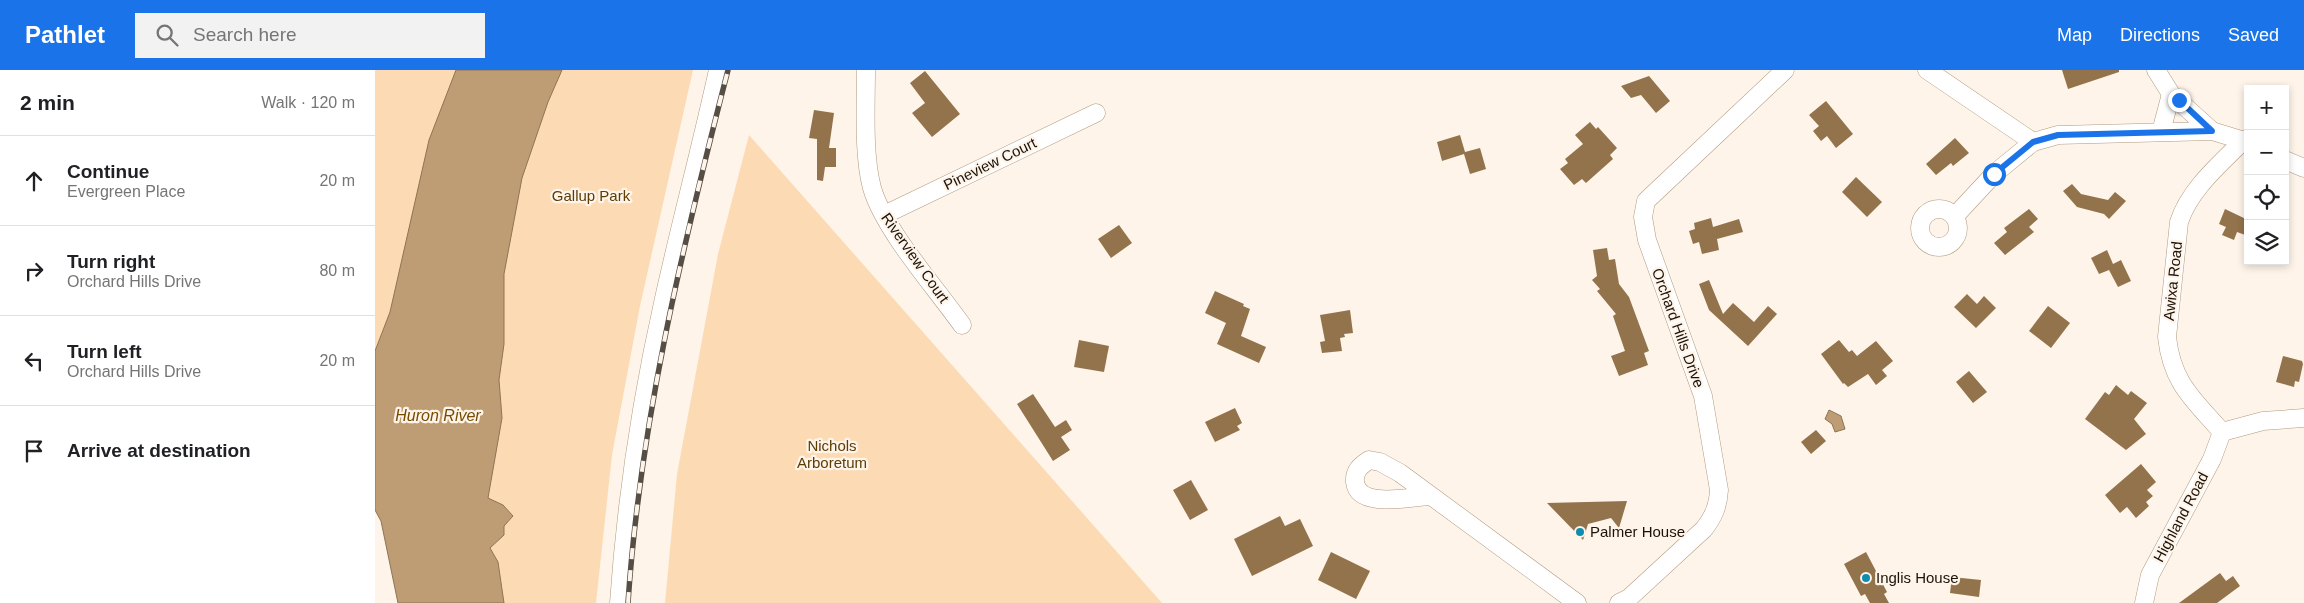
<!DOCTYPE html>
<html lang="en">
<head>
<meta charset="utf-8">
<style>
  body { margin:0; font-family:Arial,sans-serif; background:#f2f2f2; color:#202124 }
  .controls { position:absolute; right:15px; top:15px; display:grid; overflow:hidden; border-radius:0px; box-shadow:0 2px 8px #0003 }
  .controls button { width:45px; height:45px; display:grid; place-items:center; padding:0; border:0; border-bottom:1px solid #e0e0e0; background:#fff; color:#202124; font:25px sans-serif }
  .stop { position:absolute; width:15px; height:15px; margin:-11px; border:4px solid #1a73e8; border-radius:50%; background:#fff }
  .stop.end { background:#1a73e8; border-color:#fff; box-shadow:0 1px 5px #0008 }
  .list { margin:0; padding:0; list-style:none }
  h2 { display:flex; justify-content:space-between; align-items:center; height:65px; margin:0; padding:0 20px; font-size:21px }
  h2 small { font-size:16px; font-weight:400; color:#757577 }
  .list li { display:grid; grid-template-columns:32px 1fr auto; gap:15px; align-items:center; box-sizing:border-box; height:90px; padding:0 20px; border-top:1px solid #e0e0e0 }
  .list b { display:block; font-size:19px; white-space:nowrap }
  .list p { margin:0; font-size:16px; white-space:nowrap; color:#757577 }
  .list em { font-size:16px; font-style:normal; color:#757577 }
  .icon { flex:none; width:28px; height:28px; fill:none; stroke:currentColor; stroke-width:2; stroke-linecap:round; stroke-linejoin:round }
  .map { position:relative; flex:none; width:1929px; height:533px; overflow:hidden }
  header { display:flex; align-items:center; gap:30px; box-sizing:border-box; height:70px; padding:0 25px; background:#1a73e8; color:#fff }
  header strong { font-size:24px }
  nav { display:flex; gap:28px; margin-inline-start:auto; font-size:18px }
  .search { width:350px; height:45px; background:#f2f2f2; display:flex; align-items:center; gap:12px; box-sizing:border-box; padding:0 18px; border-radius:0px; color:#757577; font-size:19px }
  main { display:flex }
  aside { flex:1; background:#fff }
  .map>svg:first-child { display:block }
  .green { fill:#fcdbb4 }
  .water { fill:#be9d74; stroke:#8d7454 }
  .building { fill:#93734c }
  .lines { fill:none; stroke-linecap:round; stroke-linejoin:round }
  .minor-casing { stroke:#b09a7f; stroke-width:19 }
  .minor { stroke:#fff; stroke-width:18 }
  .rail-casing { stroke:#564e44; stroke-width:5.5 }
  .rail { stroke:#fef4e9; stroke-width:4; stroke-dasharray:11; stroke-linecap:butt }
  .route { stroke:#1a73e8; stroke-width:6 }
  .poi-dot { fill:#108dae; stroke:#fef4e9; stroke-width:2 }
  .labels { text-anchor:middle; stroke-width:4.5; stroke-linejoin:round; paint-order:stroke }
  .street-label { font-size:15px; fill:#1b1309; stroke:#fef4e9 }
  .park-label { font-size:15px; fill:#5d3c06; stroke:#fef4e9 }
  .poi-label { font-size:15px; fill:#1b1309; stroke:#fef4e9; text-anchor:start }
  .water-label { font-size:16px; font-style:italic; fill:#774b00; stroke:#fef4e9 }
</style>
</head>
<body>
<header>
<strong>Pathlet</strong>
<div class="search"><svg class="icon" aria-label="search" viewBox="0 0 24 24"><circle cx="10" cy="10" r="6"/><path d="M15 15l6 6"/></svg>Search here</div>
<nav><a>Map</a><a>Directions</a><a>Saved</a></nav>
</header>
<main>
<aside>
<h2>2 min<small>Walk · 120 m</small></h2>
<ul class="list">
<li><svg class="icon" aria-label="ahead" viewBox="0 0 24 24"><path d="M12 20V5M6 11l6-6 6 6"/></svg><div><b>Continue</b><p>Evergreen Place</p></div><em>20 m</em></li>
<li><svg class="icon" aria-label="right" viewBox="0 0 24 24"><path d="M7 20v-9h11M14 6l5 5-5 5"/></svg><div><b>Turn right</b><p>Orchard Hills Drive</p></div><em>80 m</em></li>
<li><svg class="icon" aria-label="left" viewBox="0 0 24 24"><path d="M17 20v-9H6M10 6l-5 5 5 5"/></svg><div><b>Turn left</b><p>Orchard Hills Drive</p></div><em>20 m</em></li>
<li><svg class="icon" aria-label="arrive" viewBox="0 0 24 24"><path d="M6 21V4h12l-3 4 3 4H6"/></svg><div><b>Arrive at destination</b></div></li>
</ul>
</aside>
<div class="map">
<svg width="1929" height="533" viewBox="0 0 1929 533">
  <rect width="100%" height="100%" fill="#fef4e9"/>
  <g class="green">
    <polygon points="0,0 81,0 34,162 15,242 0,281"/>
    <polygon points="187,0 318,0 265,236 237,385 221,533 129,533 123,492 115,478 129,465 113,429 127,348 124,310 129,274 129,204 147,108 173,32"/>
    <polygon points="374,65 787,533 290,533 302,404 343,184"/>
  </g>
  <g class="water">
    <polygon points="81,0 187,0 173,32 147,108 129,204 129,274 124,310 127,348 113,428 128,435 138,446 129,456 129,465 115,478 123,492 129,533 23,533 6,451 0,440 0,281 15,242 54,70"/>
    <polygon points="1454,340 1466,346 1470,359 1460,362 1457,354 1450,349"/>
  </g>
  <g class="building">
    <polygon points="1687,0 1744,0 1744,2 1693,19"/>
    <polygon points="550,1 585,44 557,67 537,43 550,33 535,13"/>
    <polygon points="1274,6 1295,31 1281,43 1266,25 1256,28 1246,16"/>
    <polygon points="1451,31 1478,64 1461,78 1452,66 1446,71 1438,61 1444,56 1434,45"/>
    <polygon points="439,40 459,43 454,78 461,78 461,97 450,97 448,111 442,110 442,69 434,68"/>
    <polygon points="1215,52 1221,59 1223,57 1242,78 1235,85 1238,89 1211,113 1207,109 1199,115 1185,99 1193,93 1190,89 1208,74 1200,65"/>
    <polygon points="1085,65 1090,82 1105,78 1111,99 1095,104 1089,84 1067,91 1062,72"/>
    <polygon points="1580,68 1594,83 1578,96 1576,93 1561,105 1551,94"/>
    <polygon points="1481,107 1507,132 1492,147 1467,122"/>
    <polygon points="1697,114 1706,124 1733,130 1740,122 1751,131 1734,149 1729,144 1702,137 1688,121"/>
    <polygon points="1654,139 1663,149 1654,157 1659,162 1630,185 1619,173 1632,162 1629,158"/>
    <polygon points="1850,139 1873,150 1873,166 1862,162 1859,170 1847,165 1851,157 1844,154"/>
    <polygon points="1336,148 1338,157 1364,149 1368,162 1342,169 1344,180 1327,184 1324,172 1318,174 1314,161 1320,159 1319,153"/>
    <polygon points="744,155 757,173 736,188 723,169"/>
    <polygon points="1232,178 1234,190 1240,189 1244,214 1254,227 1274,281 1269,283 1273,295 1244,306 1236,286 1250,281 1238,246 1241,244 1222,221 1225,219 1217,210 1222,206 1218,180"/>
    <polygon points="1732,180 1738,194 1746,190 1756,211 1743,217 1734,200 1724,204 1716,188"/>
    <polygon points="1334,210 1348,244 1358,233 1379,252 1393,236 1402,244 1373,276 1334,240 1324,214"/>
    <polygon points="840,221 869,234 868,236 875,239 866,266 891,277 884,293 842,274 851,253 830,243"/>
    <polygon points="1592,224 1602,234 1609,226 1621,238 1601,258 1579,237"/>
    <polygon points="1673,236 1695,253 1676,278 1654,261"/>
    <polygon points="975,240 978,263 969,264 970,267 965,268 967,281 947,283 945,272 950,271 945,245"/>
    <polygon points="704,270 734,276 729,302 699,297"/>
    <polygon points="1464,270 1474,282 1477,280 1482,286 1501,271 1518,291 1507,300 1512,306 1501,315 1493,304 1473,317 1469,313 1468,314 1446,284"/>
    <polygon points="1908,286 1927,291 1928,294 1924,312 1920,311 1919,317 1901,312"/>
    <polygon points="1594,301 1612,322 1598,333 1581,312"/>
    <polygon points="1741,315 1753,325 1756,321 1772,333 1759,349 1771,364 1751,380 1710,349 1730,322 1734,325"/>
    <polygon points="658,324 680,357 691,350 697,360 686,367 695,380 678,391 642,334"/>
    <polygon points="860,338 867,353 862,356 865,360 840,372 830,352"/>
    <polygon points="1441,360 1451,371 1436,384 1426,372"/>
    <polygon points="1766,394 1781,412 1772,420 1778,426 1771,432 1774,436 1761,448 1752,437 1745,443 1730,425"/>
    <polygon points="816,410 833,440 815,450 798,420"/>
    <polygon points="1252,431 1244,458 1236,448 1213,454 1208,470 1172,433"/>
    <polygon points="905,446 910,456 925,449 938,476 877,506 859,469"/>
    <polygon points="956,482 995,501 981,529 943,510"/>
    <polygon points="1491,482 1512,522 1509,524 1514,533 1495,533 1490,524 1486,526 1469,494"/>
    <polygon points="1845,503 1851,511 1858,506 1865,516 1842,533 1804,533"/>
    <polygon points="1577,507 1606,510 1604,527 1575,523"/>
  </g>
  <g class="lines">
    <defs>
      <g id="minor">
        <path d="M491 0C491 35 488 85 497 118 509 160 561 218 587 255"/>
        <polyline points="1552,0 1658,72 1683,65 1837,61 1873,72"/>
        <polyline points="1781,0 1796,24 1837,61"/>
        <polyline points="1786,62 1796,24"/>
        <polyline points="1910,90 1929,98"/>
        <circle cx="1564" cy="158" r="19"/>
        <polyline points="509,145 721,43"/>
        <polyline points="1580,146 1619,104 1658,72"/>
        <path d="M1847 362C1818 329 1797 313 1792 267L1804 152C1815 119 1844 95 1869 70"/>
        <polyline points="1847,362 1888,351 1929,348"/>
        <path d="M1054 426C1035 427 983 439 980 412 979 401 985 396 994 390L1005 392 1025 403 1202 533"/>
        <path d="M244 533C251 432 266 331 288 233 305 155 326 78 343 0"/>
        <path d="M1244 533 1254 528 1329 459C1339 446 1343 436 1344 420L1328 326 1272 170 1268 147 1271 131 1410 0"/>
        <polyline points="1769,533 1775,505 1837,389 1847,362"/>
      </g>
    </defs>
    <use href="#minor" class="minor-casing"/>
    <use href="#minor" class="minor"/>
    <defs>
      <path id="rail" d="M253 533C265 352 308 175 353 0"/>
    </defs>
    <use href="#rail" class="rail-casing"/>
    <use href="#rail" class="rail"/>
  </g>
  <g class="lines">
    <polyline class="route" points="1619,104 1658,72 1683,65 1837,61 1804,30"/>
  </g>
  <g class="poi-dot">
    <circle cx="1205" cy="462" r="5"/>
    <circle cx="1491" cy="508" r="5"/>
  </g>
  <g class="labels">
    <g class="street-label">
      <text transform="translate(615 94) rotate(-26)" y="5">Pineview Court</text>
      <text transform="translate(540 188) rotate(55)" y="5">Riverview Court</text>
      <text transform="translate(1798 211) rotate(-84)" y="5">Awixa Road</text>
      <text transform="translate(1303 258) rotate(70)" y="5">Orchard Hills Drive</text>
      <text transform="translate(1806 447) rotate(-62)" y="5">Highland Road</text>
    </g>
    <g class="park-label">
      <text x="216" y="131">Gallup Park</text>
      <text x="457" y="381">Nichols<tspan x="457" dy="17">Arboretum</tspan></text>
    </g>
    <g class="poi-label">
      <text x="1215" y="467">Palmer House</text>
      <text x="1501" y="513">Inglis House</text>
    </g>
    <g class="water-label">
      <text x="63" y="351">Huron River</text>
    </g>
  </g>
</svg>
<div class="controls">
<button>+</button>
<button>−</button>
<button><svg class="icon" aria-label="locate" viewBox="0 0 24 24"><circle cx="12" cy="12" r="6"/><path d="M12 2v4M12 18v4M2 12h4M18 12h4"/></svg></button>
<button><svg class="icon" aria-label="layers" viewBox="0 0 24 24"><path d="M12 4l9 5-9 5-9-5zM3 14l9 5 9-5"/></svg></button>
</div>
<div class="stop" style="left:1619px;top:104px"></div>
<div class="stop end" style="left:1804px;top:30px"></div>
</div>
</main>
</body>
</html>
